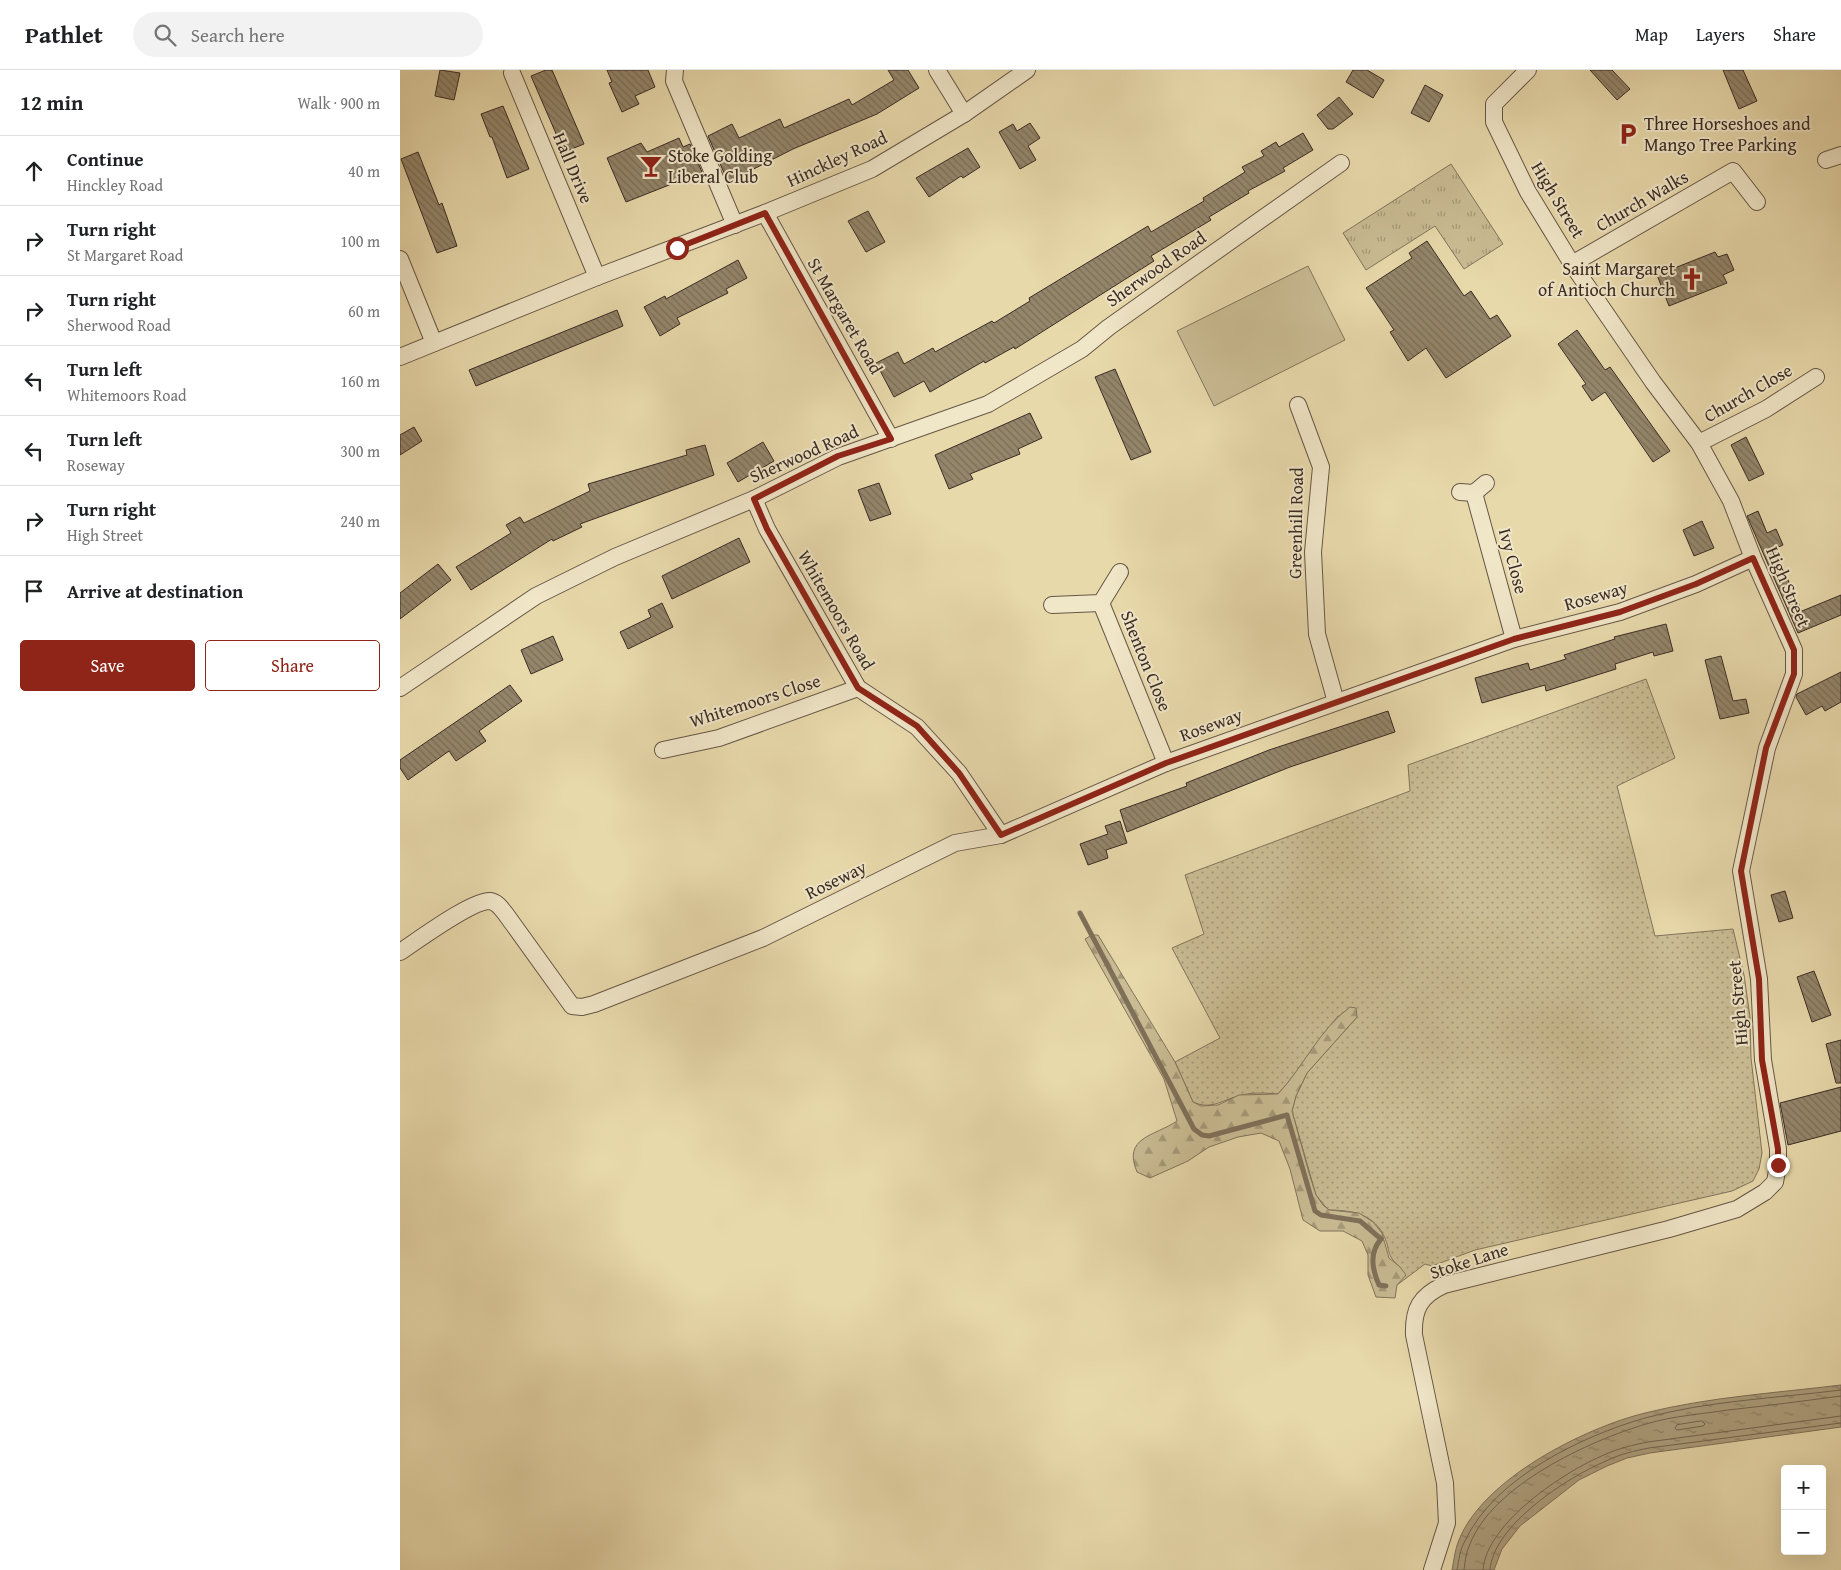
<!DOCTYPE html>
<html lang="en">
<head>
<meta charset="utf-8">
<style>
  body { margin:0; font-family:"Gentium Book Plus",serif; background:#f2f2f2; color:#202124 }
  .controls { position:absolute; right:15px; bottom:15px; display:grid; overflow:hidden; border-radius:5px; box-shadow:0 5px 20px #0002 }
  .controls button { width:45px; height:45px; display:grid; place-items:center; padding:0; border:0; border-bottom:1px solid #e0e0e0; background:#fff; color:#202124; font:25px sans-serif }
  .stop { position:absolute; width:15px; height:15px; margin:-11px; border:4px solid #8f2418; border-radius:50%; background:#fff }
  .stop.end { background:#8f2418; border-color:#fff; box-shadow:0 1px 5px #0008 }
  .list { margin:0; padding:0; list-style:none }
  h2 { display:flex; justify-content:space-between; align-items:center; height:65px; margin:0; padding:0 20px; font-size:21px }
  h2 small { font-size:16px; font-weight:400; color:#757577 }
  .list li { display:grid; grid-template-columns:32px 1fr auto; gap:15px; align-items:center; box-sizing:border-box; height:70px; padding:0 20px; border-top:1px solid #e0e0e0 }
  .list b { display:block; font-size:19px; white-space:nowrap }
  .list p { margin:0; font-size:16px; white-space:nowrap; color:#757577 }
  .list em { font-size:16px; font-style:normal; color:#757577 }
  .actions { display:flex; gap:10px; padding:15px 20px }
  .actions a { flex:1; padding:11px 0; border:1px solid #8f2418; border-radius:5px; text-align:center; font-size:18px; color:#8f2418 }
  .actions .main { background:#8f2418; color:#fff }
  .icon { flex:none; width:28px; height:28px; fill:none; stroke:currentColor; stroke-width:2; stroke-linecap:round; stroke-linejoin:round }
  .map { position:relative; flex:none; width:1441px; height:1500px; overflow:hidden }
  header { display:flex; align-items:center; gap:30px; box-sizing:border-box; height:70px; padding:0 25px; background:#fff; border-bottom:1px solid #e0e0e0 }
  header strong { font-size:24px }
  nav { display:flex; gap:28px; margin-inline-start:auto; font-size:18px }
  .search { width:350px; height:45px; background:#f2f2f2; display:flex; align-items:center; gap:12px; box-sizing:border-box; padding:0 18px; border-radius:28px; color:#757577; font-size:19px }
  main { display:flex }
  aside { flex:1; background:#fff }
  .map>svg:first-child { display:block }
  .grass { fill:url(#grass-dots); stroke:#82745c }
  .forest { fill:url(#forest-firs); stroke:#82745c }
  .park { fill:url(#park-tufts); stroke:#82745c }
  .pitch { fill:#cabc94; stroke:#82745c }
  .water { fill:url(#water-ripples); stroke:#7f705a }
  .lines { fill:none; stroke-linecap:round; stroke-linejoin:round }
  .shore { stroke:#746551; stroke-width:1 }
  .stream { stroke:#7f705a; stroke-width:5 }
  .building { fill:url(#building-back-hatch); stroke:#3a2c25 }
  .street-casing { stroke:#665746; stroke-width:18 }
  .street { stroke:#f0e6c8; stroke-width:16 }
  .route { stroke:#8f2418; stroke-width:6 }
  .labels { text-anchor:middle; stroke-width:4; stroke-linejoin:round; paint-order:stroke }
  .poi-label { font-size:18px; fill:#3a2c25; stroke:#f0e6c8; text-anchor:start }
  .street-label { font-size:18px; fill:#3a2c25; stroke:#f0e6c8 }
</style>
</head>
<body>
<header>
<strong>Pathlet</strong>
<div class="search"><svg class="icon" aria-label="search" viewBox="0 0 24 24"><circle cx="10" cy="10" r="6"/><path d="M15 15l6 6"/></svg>Search here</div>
<nav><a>Map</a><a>Layers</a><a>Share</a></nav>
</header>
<main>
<aside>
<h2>12 min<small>Walk · 900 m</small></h2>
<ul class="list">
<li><svg class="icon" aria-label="ahead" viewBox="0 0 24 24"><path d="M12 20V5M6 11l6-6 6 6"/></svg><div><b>Continue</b><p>Hinckley Road</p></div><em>40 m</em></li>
<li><svg class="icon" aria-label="right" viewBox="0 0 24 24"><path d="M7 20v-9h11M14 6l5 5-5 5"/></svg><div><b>Turn right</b><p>St Margaret Road</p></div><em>100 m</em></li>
<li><svg class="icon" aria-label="right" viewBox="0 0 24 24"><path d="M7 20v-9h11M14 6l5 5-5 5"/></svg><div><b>Turn right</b><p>Sherwood Road</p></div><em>60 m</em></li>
<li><svg class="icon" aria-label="left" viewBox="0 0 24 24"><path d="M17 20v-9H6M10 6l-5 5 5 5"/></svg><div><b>Turn left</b><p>Whitemoors Road</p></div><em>160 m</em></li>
<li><svg class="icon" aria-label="left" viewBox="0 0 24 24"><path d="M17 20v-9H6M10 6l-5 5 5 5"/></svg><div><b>Turn left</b><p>Roseway</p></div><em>300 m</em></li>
<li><svg class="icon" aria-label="right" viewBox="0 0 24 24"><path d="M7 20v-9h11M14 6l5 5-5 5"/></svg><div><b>Turn right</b><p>High Street</p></div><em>240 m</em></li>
<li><svg class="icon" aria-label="arrive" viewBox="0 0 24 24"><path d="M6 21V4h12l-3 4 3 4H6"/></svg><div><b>Arrive at destination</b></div></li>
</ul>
<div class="actions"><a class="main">Save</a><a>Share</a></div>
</aside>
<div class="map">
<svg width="1441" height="1500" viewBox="0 0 1441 1500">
  <defs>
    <pattern id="grass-dots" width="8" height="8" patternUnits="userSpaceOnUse" patternTransform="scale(1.25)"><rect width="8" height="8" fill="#cabc94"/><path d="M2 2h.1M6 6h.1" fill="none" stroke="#a59979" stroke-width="1.8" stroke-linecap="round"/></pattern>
    <pattern id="forest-firs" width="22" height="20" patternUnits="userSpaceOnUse" patternTransform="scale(1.25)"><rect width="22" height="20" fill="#cabc94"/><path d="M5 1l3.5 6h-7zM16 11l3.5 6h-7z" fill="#a59979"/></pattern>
    <pattern id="park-tufts" width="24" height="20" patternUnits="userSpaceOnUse" patternTransform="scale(1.25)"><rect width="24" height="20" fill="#cabc94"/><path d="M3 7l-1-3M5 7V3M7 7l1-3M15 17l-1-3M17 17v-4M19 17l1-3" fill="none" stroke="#a59979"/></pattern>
    <pattern id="water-ripples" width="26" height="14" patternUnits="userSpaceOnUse" patternTransform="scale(1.25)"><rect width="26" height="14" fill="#ad9e7d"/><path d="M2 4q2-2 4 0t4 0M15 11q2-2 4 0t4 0" fill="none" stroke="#8e8166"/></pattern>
    <pattern id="building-back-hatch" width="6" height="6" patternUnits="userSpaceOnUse" patternTransform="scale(1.25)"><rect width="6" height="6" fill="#94866b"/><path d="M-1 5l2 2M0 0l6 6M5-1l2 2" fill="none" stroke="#7a6e58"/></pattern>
  </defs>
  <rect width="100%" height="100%" fill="#e8d9ab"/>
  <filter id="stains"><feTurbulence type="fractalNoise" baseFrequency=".004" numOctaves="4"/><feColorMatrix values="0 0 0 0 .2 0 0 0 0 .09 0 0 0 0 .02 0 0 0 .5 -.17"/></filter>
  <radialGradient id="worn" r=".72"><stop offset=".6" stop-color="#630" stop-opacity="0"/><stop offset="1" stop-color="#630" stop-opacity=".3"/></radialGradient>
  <path class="grass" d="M1246 609 1275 688 1217 716 1255 866 1333 859 1344 905 1350 947 1351 988 1362 1083 1359 1099 1353 1111 1332 1121 1075 1180 1032 1196 1025 1194 997 1215 1000 1197C985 1185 991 1179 983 1164 972 1143 949 1140 928 1140L916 1125 892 1041 896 1026 907 1003 957 947 938 946C917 972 900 1000 878 1024 865 1023 850 1022 838 1026 821 1031 810 1040 793 1032L775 992 820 968 772 878 804 864 785 805 1010 721 1008 695Z"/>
  <path class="forest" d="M692 865H698L775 992 793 1032 801 1036 818 1035 839 1025 878 1024C904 996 919 960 950 937L956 938 957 947 907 1003 896 1026 892 1041 909 1103 916 1125 923 1135 929 1140 959 1143 973 1152 982 1163 989 1188 1000 1197 1006 1205 997 1215 995 1228 976 1227 968 1205V1185L962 1171 943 1161H920L903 1150 890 1099 879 1071 861 1063 838 1067 809 1077 788 1091 750 1108 737 1102C722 1067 755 1066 777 1051L764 1009 685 869Z"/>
  <polygon class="park" points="1051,94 1103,174 1064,199 1035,156 966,200 943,163"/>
  <polygon class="pitch" points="908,196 945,270 814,336 777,261"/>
  <path class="water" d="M1441 1315V1357L1250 1383 1227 1388 1207 1396 1179 1410 1120 1456 1102 1479 1094 1500H1052C1054 1490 1055 1479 1059 1470 1083 1409 1184 1358 1245 1343 1309 1327 1376 1323 1441 1315Z"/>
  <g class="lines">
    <g class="shore">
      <polygon points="1302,1351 1305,1354 1303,1356 1277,1360 1275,1358 1277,1355"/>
      <path d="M1057 1500C1059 1490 1060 1479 1065 1471 1094 1408 1182 1366 1245 1348 1306 1331 1378 1328 1441 1320"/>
      <path d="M1064 1500C1065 1492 1066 1482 1070 1474 1093 1415 1189 1371 1246 1354 1273 1346 1301 1344 1328 1340 1366 1336 1403 1331 1441 1326"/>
      <path d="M1083 1500C1086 1453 1165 1401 1204 1385 1219 1378 1233 1375 1248 1372L1441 1346"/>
      <path d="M1090 1500C1093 1455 1168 1407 1206 1391 1220 1384 1234 1381 1249 1378L1441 1353"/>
    </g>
    <path class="stream" d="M680 843 794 1059 802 1065 809 1066 887 1045 915 1141 921 1145 960 1151 981 1169C969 1183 972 1199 979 1215L986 1216"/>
  </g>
  <g class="building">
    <polygon points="40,0 60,3 54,30 35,26"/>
    <polygon points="146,0 152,0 184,74 164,82 131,6"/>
    <polygon points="207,0 248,0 255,17 235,26 239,34 222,42 209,13 212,12"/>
    <polygon points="488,0 508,0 519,18 477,44 393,79 328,112 308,66 332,54 339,68 380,49 384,58 449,29 452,35 494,10"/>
    <polygon points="953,0 967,0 984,10 973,28 946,12"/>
    <polygon points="1190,0 1212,0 1230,19 1217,30"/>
    <polygon points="1323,0 1343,0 1357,31 1339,39"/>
    <polygon points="1025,15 1043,25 1029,52 1011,43"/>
    <polygon points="939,27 953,44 933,59 928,59 917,45"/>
    <polygon points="103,36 129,99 107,108 92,67 90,67 81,44"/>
    <polygon points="630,53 640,68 628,76 636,90 620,99 599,62 613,54 617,61"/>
    <polygon points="903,63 913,80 883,98 885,101 848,121 849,123 809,147 811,150 751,186 754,191 615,279 614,277 585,293 584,291 530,322 524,311 494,327 476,293 498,282 504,294 533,278 535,282 592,251 594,253 630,231 629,228 748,156 751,162 804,131 803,128 845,102 842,97 864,86 861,81 876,72 879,77"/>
    <polygon points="279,68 283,77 290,74 302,102 226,132 207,88 241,73 247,82"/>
    <polygon points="568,78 580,97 563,108 561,106 529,127 516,108"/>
    <polygon points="18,82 39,135 42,133 57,176 37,183 1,89"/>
    <polygon points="468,141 485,172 466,182 448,151"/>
    <polygon points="1027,171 1064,226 1071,221 1090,249 1097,245 1111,266 1046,308 1026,278 1008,291 990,262 994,260 966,218 1012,188 1009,183"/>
    <polygon points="1315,182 1318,187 1327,184 1334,200 1323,205 1327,213 1269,236 1257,205"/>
    <polygon points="338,190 347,208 326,219 328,223 277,248 280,254 260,266 244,237 265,226 266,229"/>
    <polygon points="217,240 223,256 76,316 69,300"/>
    <polygon points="1177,260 1205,300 1210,297 1270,381 1253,392 1205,322 1192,331 1182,316 1186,314 1158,274"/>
    <polygon points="715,299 751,382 731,390 695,307"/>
    <polygon points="630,343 642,368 618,379 620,384 570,404 573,409 549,419 535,385"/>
    <polygon points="14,357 22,371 0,385 0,365"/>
    <polygon points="1346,367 1364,404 1349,411 1331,375"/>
    <polygon points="363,372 374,391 338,412 327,393"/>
    <polygon points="305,375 314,405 180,454 182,457 153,471 152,469 71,520 56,497 111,463 106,455 120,447 124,453 190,421 188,414 287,385 286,380"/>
    <polygon points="479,413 491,444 470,451 458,420"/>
    <polygon points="1358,441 1367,463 1376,459 1383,475 1374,479 1402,541 1441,525 1441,545 1398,563 1347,446"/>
    <polygon points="1302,451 1314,478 1294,486 1283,460"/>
    <polygon points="339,468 350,492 272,529 262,506"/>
    <polygon points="38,494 51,510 0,549 0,523"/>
    <polygon points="262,533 273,557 228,579 220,562 251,547 248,540"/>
    <polygon points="1266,554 1273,581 1254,586 1253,582 1215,594 1216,599 1146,621 1145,615 1082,633 1075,608 1128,593 1130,600 1166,589 1164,585 1215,569 1214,567"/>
    <polygon points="153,566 163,590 131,604 121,580"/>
    <polygon points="1321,586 1333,631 1346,629 1349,643 1320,649 1305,590"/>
    <polygon points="1441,602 1441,632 1425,641 1422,636 1406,645 1396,627 1397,624"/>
    <polygon points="110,615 122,631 79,661 86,671 56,691 49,681 8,710 0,698 0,690"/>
    <polygon points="988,641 995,662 890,697 727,762 720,740 787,716 786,713 869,680"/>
    <polygon points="720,751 727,773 706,780 708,788 688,795 680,774 708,764 705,756"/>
    <polygon points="1385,821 1393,848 1379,852 1371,825"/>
    <polygon points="1414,901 1431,945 1412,952 1397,907"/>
    <polygon points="1441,970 1441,1013 1436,1013 1426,974"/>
    <polygon points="1441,1017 1441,1061 1388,1075 1380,1033"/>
  </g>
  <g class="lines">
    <defs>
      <g id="street">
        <polyline points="275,0 274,11 335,155"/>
        <polyline points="537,0 564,44"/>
        <polyline points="112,3 197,207"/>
        <polyline points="1426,90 1441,85"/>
        <polyline points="365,143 491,369"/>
        <polyline points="0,189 34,273"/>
        <polyline points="1172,194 1333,101 1357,132"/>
        <polyline points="0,287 197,207 365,143 472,99 564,44 627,0"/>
        <polyline points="898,335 921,397 913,482 917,564 936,632"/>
        <polyline points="1299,373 1366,339 1416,307"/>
        <polyline points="1060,422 1074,423 1086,413"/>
        <polyline points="1074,423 1114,569"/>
        <polyline points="354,429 367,459 458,618 517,657 559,703 601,765"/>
        <polyline points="701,533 766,693"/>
        <polyline points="652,535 701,533 720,502"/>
        <polyline points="0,618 136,526 215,487 354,429 438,387 588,334 682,279 709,257 941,93"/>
        <polyline points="263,680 319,668 458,618"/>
        <path d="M0 882C17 871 72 830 90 831 97 832 101 838 105 843L172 936 182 937 194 934 363 868 555 773 601 765 766 693 1114 569 1220 542 1296 514 1353 488"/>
        <path d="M1032 1500 1047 1453 1045 1413 1014 1265C1013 1239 1020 1226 1044 1215L1269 1159 1337 1139 1365 1122 1375 1112 1378 1095V1079L1363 990 1359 909 1341 801 1367 678 1394 604V580L1353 488 1331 431 1299 373 1253 312 1172 194 1128 122 1094 52V34L1128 0"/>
      </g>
    </defs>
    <use href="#street" class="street-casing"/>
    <use href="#street" class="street"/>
  </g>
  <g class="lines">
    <polyline class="route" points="277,178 365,143 491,369 438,386 354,429 367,459 458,618 517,656 559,703 601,765 766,693 1114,569 1220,542 1296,514 1353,488 1394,580 1394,604 1366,678 1341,801 1359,909 1362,990 1378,1079 1378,1095"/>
  </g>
  <defs>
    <symbol id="parking-bare" viewBox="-9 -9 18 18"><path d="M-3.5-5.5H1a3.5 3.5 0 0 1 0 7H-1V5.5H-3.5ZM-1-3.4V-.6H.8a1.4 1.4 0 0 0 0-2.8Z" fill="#8f2418" stroke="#f0e6c8" stroke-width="2.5" paint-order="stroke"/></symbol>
    <symbol id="bar-bare" viewBox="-9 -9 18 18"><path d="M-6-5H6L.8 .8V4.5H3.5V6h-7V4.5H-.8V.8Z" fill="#8f2418" stroke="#f0e6c8" stroke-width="2.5" paint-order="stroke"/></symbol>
    <symbol id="church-bare" viewBox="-9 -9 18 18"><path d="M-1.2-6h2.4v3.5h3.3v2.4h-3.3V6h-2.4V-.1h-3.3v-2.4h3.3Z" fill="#8f2418" stroke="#f0e6c8" stroke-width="2.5" paint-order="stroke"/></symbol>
  </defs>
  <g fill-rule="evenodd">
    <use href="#parking-bare" x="1212" y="48" width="32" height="32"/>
    <use href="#bar-bare" x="235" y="80" width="32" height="32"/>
    <use href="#church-bare" x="1276" y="193" width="32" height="32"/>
  </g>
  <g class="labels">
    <g class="poi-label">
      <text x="1244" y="60">Three Horseshoes and<tspan x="1244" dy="21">Mango Tree Parking</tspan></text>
      <text x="268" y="92">Stoke Golding<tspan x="268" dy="21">Liberal Club</tspan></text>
      <text x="1275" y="205" text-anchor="end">Saint Margaret<tspan x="1275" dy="21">of Antioch Church</tspan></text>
    </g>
    <g class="street-label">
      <text transform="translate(437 89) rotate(-25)" y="6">Hinckley Road</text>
      <text transform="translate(173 98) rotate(67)" y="6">Hall Drive</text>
      <text transform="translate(1158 130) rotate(59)" y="6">High Street</text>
      <text transform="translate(1242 131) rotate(-30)" y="6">Church Walks</text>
      <text transform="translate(756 199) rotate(-35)" y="6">Sherwood Road</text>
      <text transform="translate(445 246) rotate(60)" y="6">St Margaret Road</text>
      <text transform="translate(1348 323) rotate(-30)" y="6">Church Close</text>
      <text transform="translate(404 384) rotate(-24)" y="6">Sherwood Road</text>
      <text transform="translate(896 453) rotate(-89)" y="6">Greenhill Road</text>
      <text transform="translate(1113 491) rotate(75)" y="6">Ivy Close</text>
      <text transform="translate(1388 517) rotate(67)" y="6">High Street</text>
      <text transform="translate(1196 526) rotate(-16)" y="6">Roseway</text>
      <text transform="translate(436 540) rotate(60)" y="6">Whitemoors Road</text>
      <text transform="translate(746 591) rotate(68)" y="6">Shenton Close</text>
      <text transform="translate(355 631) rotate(-18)" y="6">Whitemoors Close</text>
      <text transform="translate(811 655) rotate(-20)" y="6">Roseway</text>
      <text transform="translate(436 810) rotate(-26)" y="6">Roseway</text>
      <text transform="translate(1338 933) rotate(-95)" y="6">High Street</text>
      <text transform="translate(1069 1191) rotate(-18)" y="6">Stoke Lane</text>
    </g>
  </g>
  <rect width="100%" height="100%" filter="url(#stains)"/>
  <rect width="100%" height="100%" fill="url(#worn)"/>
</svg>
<div class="controls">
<button>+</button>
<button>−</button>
</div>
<div class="stop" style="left:277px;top:178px"></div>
<div class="stop end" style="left:1378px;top:1095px"></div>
</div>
</main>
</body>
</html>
